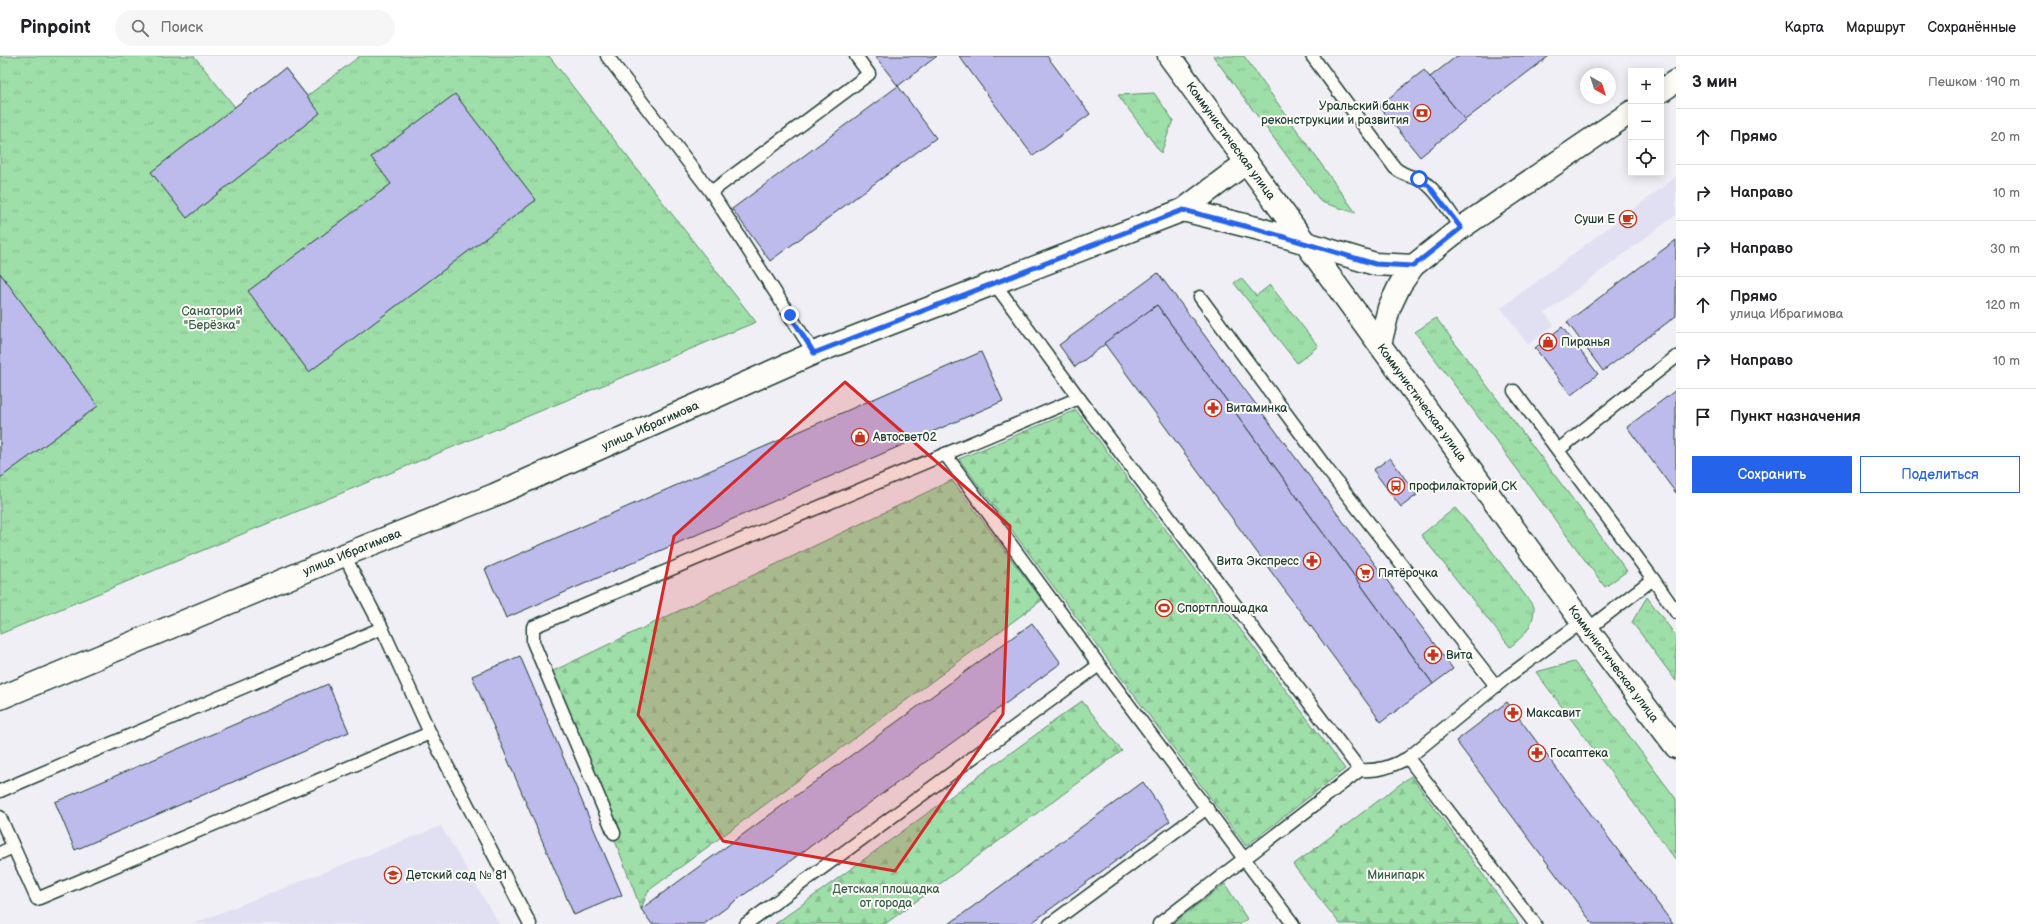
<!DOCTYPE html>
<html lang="ru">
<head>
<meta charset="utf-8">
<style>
  body { margin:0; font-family:"Balsamiq Sans",sans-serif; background:#f6f6f6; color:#202124 }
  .controls { position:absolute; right:12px; top:12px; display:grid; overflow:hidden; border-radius:0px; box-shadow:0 2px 10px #0003 }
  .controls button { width:36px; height:36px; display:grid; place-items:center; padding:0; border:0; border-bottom:1px solid #e0e0e0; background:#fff; color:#202124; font:20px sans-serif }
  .compass { position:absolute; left:1580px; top:12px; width:36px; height:36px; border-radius:50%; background:#fff; box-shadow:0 2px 10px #0003; rotate:141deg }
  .stop { position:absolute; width:12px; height:12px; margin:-9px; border:3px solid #2563eb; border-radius:50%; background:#fff }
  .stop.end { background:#2563eb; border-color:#fff; box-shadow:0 1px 4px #0008 }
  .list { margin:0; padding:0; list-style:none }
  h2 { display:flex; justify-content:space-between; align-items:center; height:52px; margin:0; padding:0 16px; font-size:17px }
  h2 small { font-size:13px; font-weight:400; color:#757577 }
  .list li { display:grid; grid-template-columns:26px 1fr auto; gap:12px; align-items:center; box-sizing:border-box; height:56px; padding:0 16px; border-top:1px solid #e0e0e0 }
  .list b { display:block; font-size:15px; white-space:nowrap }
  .list p { margin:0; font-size:13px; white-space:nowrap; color:#757577 }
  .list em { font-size:13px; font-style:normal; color:#757577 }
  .actions { display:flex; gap:8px; padding:12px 16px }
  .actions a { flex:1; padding:9px 0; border:1px solid #2563eb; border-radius:0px; text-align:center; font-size:14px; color:#2563eb }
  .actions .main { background:#2563eb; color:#fff }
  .icon { flex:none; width:22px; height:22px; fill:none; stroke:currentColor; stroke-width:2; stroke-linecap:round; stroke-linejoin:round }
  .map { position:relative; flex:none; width:1676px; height:868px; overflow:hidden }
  header { display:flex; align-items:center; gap:24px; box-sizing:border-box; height:56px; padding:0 20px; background:#fff; border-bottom:1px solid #e0e0e0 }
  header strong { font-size:19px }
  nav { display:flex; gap:22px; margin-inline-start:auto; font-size:14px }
  .search { width:280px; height:36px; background:#f6f6f6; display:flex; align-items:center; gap:10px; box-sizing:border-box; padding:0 14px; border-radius:22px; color:#757577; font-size:15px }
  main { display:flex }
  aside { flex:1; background:#fff }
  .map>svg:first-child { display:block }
  .built { fill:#e1dff2 }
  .grass { fill:url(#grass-tufts); stroke:#5e8e6e }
  .forest { fill:url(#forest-firs); stroke:#5e8e6e }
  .building { fill:#bdbaec; stroke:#1f3d34 }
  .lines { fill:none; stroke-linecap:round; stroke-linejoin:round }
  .lane-casing { stroke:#1f3d34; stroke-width:15 }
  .secondary-casing { stroke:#1f3d34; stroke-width:25 }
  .lane { stroke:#fdfcf7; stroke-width:12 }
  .secondary { stroke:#fdfcf7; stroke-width:22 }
  .route { stroke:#2563eb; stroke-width:5 }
  .marked { fill:#d62828; fill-opacity:0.2; stroke:#d62828; stroke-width:3; stroke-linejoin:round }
  .labels { text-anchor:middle; stroke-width:4; stroke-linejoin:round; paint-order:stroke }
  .poi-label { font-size:12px; fill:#1f3d34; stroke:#fdfcf7; text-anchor:start }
  .street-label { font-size:12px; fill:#1f3d34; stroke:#fdfcf7 }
  .park-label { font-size:12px; fill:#385d4b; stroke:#fdfcf7 }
</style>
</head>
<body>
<header>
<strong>Pinpoint</strong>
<div class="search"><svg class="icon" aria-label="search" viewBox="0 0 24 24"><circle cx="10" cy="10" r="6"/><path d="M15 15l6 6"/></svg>Поиск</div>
<nav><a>Карта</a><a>Маршрут</a><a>Сохранённые</a></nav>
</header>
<main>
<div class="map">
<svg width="1676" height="868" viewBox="0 0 1676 868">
  <defs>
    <pattern id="grass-tufts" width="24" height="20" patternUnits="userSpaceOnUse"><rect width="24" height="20" fill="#9edea8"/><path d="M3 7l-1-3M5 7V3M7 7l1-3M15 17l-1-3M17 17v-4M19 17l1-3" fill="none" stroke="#88bf91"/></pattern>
    <pattern id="forest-firs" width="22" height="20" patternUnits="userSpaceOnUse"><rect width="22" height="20" fill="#9edea8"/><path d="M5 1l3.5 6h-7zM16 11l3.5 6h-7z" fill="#88bf91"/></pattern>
  </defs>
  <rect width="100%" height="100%" fill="#f0eff5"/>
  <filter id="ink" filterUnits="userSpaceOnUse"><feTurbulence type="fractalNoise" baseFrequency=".025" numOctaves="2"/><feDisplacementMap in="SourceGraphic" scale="8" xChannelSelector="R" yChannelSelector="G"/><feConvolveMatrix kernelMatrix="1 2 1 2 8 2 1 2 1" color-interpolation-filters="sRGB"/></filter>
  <g filter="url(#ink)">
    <g class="built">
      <polygon points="1676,121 1676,159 1545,257 1554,269 1528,289 1501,252"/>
      <polygon points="441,770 499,868 192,868"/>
    </g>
    <g class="grass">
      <polygon points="0,0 194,0 235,51 285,12 307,40 360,0 549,0 756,266 0,578"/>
      <polygon points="1213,0 1244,0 1356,157 1321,146"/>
      <polygon points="1154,37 1173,64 1161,97 1118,39"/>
      <polygon points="1241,222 1256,240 1270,229 1318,290 1297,307 1234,227"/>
      <polygon points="1436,262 1627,515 1605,531 1415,276"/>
      <path d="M1455 452 1485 486 1534 551C1534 570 1524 580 1510 591L1421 479Z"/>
      <polygon points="1647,541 1676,580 1676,625 1632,566"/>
      <polygon points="1574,606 1676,743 1676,804 1536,616"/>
      <polygon points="1225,828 1247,863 1241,868 1172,868"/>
    </g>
    <g class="forest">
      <polygon points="1076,354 1345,713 1246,790 959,403"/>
      <polygon points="952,424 1042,544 648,835 641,853 551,616"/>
      <polygon points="1082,645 1122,695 885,868 775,868"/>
      <polygon points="1411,720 1519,868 1340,868 1293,809"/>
    </g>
    <g class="building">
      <polygon points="875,0 937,0 898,30"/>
      <polygon points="959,0 1047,0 1090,58 1033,100"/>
      <polygon points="1457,0 1549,0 1465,64 1430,21"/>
      <polygon points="285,12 320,57 187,162 151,116"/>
      <polygon points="1424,14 1465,64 1420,101 1379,50"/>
      <polygon points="898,30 936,82 770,205 732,153"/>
      <polygon points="455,38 536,144 309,316 248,235 391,128 371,101"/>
      <polygon points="1676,184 1676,260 1603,315 1567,266"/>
      <polygon points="0,217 98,350 0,422"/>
      <polygon points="1158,217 1453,613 1433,628 1157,249 1075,311 1059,289"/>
      <polygon points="1157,249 1433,628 1381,666 1104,287"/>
      <polygon points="1562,271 1598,318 1571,339 1535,292"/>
      <polygon points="981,296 1003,345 506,562 485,513"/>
      <polygon points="1676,334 1676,437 1627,371"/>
      <polygon points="1390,402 1417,439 1401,451 1373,414"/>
      <polygon points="1032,567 1061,607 704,868 652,868 641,853"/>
      <polygon points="520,600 622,839 574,859 472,620"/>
      <polygon points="328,628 349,676 75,794 55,746"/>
      <polygon points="1507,646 1673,868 1593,868 1456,685"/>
      <polygon points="1143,726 1170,765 1030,868 949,868"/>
    </g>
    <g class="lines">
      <defs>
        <g id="lane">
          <polyline points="607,0 711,136"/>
          <path d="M1312 0 1395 112C1408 123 1417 119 1428 129 1441 140 1451 159 1461 172"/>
          <polyline points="1200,241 1327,413 1496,630"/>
          <polyline points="814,297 711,136 869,18 856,0"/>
          <polyline points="1514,335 1653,523 1588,573"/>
          <polyline points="1079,342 1360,714 1159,868"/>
          <polyline points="1558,394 1676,301"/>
          <polyline points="945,398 1099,609 1293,868"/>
          <polyline points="344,499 382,572 430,677 530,868"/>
          <polyline points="1653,523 1676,556"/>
          <polyline points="1408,702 1535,868"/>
          <path d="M1360 714C1380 715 1390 711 1408 702L1507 621 1582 566"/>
          <polyline points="0,735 382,572"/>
          <polyline points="0,761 37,843 430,677"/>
          <polyline points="614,777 533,586 533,571 1079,342 994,227"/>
          <polyline points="0,797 13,791"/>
          <polyline points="746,868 1099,609"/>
          <polyline points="1050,868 1207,752"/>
        </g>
        <g id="secondary">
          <path id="s1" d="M1169 0 1582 566 1676 691"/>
          <polyline points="1661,35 1676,25"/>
          <polyline points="1183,154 1260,173 1375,208 1413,210"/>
          <polyline points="1380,288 1389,252 1400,229 1413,210 1461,172 1631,56"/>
          <path id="s2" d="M0 642 344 499 494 439 814 297 1183 154 1247 106"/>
        </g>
      </defs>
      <use href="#lane" class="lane-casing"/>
      <use href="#secondary" class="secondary-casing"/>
      <use href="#lane" class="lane"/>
      <use href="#secondary" class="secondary"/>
    </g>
  </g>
  <g class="lines" filter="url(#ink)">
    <polyline class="route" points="790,259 814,297 1183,154 1260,174 1375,208 1413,210 1461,172 1429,130 1419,123"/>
  </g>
  <path class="marked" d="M845 326 1010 470 1003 658 895 815 723 785 638 659 674 480Z"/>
  <defs>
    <symbol id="bank-ring" viewBox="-11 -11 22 22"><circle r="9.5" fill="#fdfcf7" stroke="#c8321e" stroke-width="1.5"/><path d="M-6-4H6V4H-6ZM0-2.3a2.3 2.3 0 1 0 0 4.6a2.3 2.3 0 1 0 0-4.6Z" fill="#c8321e"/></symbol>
    <symbol id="cafe-ring" viewBox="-11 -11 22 22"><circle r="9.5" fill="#fdfcf7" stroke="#c8321e" stroke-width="1.5"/><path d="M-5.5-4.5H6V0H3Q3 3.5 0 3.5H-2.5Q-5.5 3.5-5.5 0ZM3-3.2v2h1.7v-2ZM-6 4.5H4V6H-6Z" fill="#c8321e"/></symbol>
    <symbol id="shop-ring" viewBox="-11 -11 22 22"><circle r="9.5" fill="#fdfcf7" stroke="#c8321e" stroke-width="1.5"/><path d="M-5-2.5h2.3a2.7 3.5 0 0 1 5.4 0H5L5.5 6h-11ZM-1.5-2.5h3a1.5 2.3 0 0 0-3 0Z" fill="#c8321e"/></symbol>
    <symbol id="pharmacy-ring" viewBox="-11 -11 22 22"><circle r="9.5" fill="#fdfcf7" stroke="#c8321e" stroke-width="1.5"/><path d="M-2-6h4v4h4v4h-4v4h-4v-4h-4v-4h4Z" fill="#c8321e"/></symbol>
    <symbol id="bus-ring" viewBox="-11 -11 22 22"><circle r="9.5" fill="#fdfcf7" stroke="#c8321e" stroke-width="1.5"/><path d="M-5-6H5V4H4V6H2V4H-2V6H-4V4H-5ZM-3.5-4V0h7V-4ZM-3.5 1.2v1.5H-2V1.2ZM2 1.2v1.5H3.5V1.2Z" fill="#c8321e"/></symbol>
    <symbol id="supermarket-ring" viewBox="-11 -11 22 22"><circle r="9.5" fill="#fdfcf7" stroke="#c8321e" stroke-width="1.5"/><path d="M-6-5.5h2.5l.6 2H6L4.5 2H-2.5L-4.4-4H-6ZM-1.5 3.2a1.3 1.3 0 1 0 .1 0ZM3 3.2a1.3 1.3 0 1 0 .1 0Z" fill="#c8321e"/></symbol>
    <symbol id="stadium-ring" viewBox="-11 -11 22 22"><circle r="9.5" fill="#fdfcf7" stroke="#c8321e" stroke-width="1.5"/><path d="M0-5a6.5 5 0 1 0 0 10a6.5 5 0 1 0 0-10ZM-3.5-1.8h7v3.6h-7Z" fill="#c8321e"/></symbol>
    <symbol id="school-ring" viewBox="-11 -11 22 22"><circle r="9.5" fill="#fdfcf7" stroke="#c8321e" stroke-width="1.5"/><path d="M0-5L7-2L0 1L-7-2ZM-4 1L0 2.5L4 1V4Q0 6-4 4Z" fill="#c8321e"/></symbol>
  </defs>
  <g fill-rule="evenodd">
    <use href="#bank-ring" x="1412" y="47" width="20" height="20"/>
    <use href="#cafe-ring" x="1618" y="153" width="20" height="20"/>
    <use href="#shop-ring" x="1538" y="276" width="20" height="20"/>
    <use href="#pharmacy-ring" x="1203" y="342" width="20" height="20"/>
    <use href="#shop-ring" x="850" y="371" width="20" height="20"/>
    <use href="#bus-ring" x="1386" y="420" width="20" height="20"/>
    <use href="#pharmacy-ring" x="1302" y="495" width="20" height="20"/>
    <use href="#supermarket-ring" x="1355" y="507" width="20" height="20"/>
    <use href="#stadium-ring" x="1154" y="542" width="20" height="20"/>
    <use href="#pharmacy-ring" x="1423" y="589" width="20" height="20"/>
    <use href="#pharmacy-ring" x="1503" y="647" width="20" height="20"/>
    <use href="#pharmacy-ring" x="1527" y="687" width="20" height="20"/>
    <use href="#school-ring" x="383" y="809" width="20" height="20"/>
  </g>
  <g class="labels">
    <g class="poi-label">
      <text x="1409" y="54" text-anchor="end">Уральский банк<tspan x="1409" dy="14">реконструкции и развития</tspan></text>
      <text x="1615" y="167" text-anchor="end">Суши Е</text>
      <text x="1561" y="290">Пиранья</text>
      <text x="1226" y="356">Витаминка</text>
      <text x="873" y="385">Автосвет02</text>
      <text x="1409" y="434">профилакторий СК</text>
      <text x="1299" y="509" text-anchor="end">Вита Экспресс</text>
      <text x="1378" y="521">Пятёрочка</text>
      <text x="1177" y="556">Спортплощадка</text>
      <text x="1446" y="603">Вита</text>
      <text x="1526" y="661">Максавит</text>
      <text x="1550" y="701">Госаптека</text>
      <text x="406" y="823">Детский сад № 81</text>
    </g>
    <g class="street-label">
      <text dy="4" stroke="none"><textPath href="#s1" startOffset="105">Коммунистическая улица</textPath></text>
      <text dy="4" stroke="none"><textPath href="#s1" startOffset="429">Коммунистическая улица</textPath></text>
      <text dy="4" stroke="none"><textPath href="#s2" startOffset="705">улица Ибрагимова</textPath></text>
      <text dy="4" stroke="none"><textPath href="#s2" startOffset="381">улица Ибрагимова</textPath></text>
      <text dy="4" stroke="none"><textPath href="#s1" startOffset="753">Коммунистическая улица</textPath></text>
    </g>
    <g class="park-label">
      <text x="212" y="259">Санаторий<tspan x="212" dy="14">"Берёзка"</tspan></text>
      <text x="1396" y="823">Минипарк</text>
      <text x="886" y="837">Детская площадка<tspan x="886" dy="14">от города</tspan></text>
    </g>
  </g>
</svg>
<div class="controls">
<button>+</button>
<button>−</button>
<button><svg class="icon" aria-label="locate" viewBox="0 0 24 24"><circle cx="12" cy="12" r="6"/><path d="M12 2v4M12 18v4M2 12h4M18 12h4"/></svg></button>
</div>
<svg class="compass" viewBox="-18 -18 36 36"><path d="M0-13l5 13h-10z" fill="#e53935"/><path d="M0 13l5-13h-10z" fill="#757577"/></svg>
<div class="stop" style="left:1419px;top:123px"></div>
<div class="stop end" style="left:790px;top:259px"></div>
</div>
<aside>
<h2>3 мин<small>Пешком · 190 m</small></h2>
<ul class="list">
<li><svg class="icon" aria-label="ahead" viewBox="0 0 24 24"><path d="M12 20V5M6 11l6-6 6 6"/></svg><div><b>Прямо</b></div><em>20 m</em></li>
<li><svg class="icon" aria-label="right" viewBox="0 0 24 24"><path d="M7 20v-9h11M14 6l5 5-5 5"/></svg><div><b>Направо</b></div><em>10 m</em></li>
<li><svg class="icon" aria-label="right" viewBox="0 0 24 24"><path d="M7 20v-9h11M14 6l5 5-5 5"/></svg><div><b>Направо</b></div><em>30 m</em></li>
<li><svg class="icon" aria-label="ahead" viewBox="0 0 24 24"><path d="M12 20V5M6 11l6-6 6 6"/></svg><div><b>Прямо</b><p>улица Ибрагимова</p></div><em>120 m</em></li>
<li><svg class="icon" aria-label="right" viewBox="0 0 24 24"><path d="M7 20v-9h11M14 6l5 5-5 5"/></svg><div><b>Направо</b></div><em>10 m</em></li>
<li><svg class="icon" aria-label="arrive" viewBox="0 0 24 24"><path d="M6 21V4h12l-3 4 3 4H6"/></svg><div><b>Пункт назначения</b></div></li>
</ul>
<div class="actions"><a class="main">Сохранить</a><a>Поделиться</a></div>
</aside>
</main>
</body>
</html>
